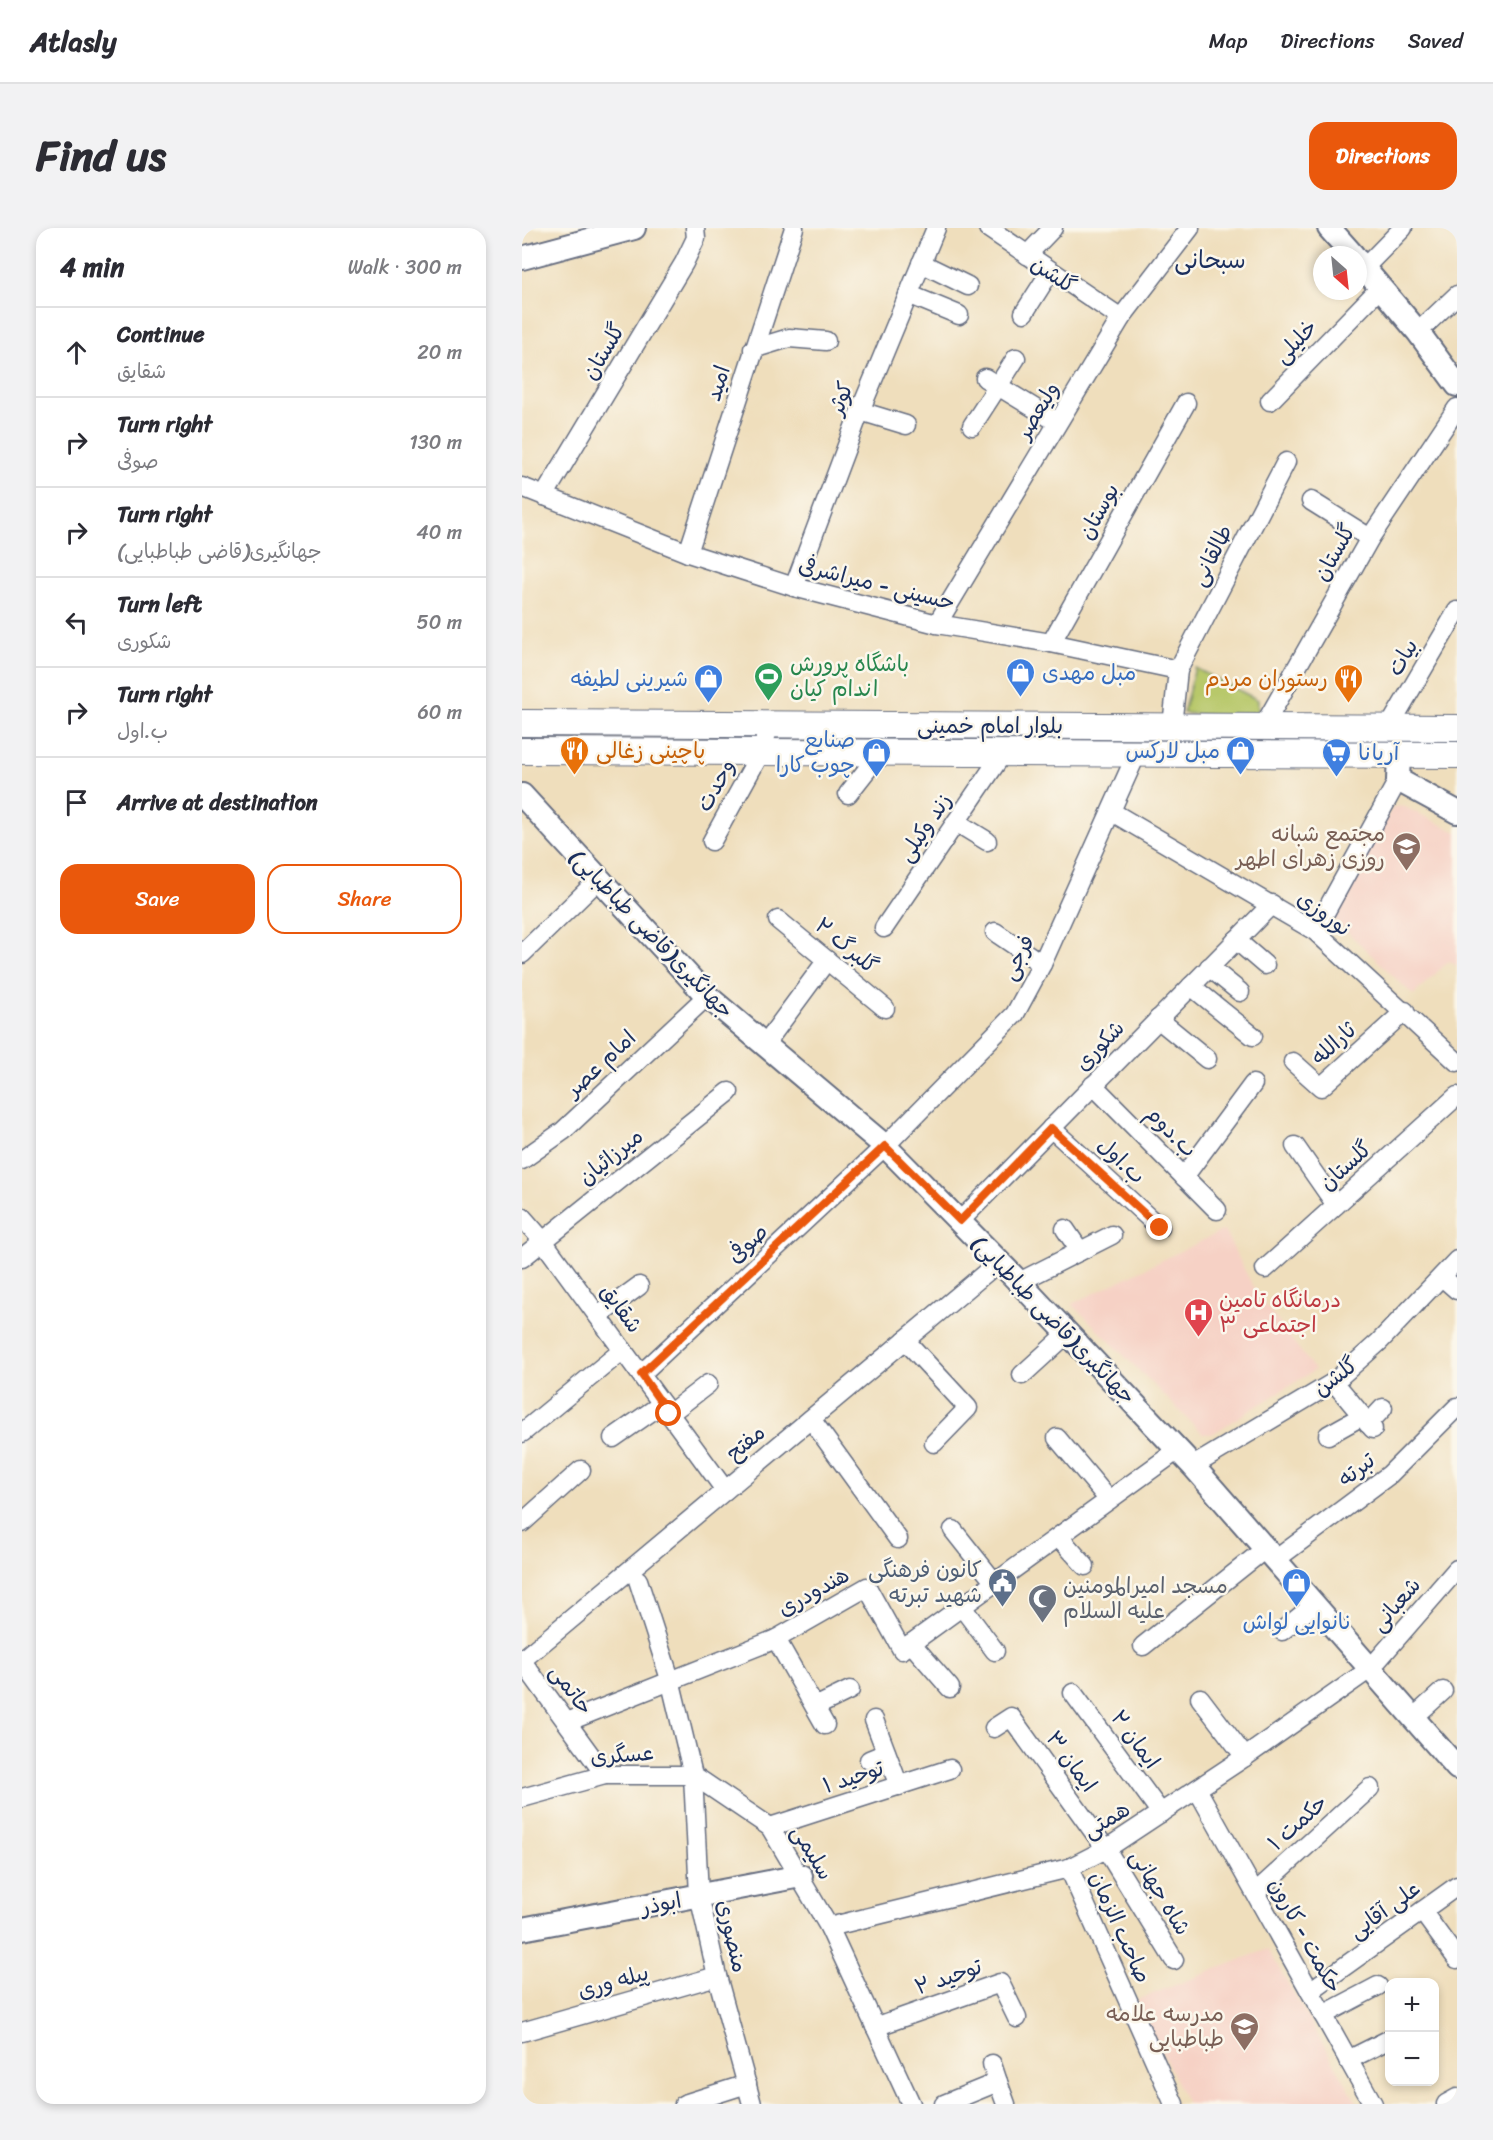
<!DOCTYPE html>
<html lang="en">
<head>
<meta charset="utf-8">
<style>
  body { margin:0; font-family:Sriracha,"Playpen Sans Arabic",sans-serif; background:#f2f2f3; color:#2b2b33 }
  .controls { position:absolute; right:18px; bottom:18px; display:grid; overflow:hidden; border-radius:12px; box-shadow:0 3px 9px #0003 }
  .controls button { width:54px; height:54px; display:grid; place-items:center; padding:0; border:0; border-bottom:2px solid #e1e1e2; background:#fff; color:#2b2b33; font:30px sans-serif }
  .compass { position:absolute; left:791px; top:18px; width:54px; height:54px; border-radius:50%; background:#fff; box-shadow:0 3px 9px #0003; rotate:153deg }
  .stop { position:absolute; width:18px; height:18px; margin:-14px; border:4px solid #ea580c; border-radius:50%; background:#fff }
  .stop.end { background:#ea580c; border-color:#fff; box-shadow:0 2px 6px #0008 }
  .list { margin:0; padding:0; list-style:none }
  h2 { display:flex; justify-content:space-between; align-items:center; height:78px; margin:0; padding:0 24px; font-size:26px }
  h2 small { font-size:20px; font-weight:400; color:#7c7c81 }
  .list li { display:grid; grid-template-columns:39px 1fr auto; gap:18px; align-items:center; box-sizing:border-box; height:90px; padding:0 24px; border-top:2px solid #e1e1e2 }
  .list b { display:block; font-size:22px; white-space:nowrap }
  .list p { margin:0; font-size:20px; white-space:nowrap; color:#7c7c81 }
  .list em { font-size:20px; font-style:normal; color:#7c7c81 }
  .actions { display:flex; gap:12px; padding:18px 24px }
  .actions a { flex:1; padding:14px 0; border:2px solid #ea580c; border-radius:18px; text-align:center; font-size:21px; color:#ea580c }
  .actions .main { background:#ea580c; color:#fff }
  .icon { flex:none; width:33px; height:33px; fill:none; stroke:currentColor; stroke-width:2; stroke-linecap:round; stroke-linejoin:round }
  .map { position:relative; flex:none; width:935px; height:1876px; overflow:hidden; border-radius:18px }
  header { display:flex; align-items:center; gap:36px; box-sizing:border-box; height:84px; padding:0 30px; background:#fff; border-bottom:2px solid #e1e1e2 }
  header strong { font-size:28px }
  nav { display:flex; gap:33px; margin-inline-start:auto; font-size:21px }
  .intro { display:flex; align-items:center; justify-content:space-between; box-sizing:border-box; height:144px; padding:0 36px }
  h1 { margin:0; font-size:42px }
  .button { padding:15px 27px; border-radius:18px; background:#ea580c; color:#fff; font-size:21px; font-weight:700 }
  main { display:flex; gap:36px; padding:0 36px }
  aside { flex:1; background:#fff; border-radius:18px; box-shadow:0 3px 9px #0003 }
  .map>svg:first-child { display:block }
  .built { fill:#f6d1c5 }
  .green { fill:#b8c86b; stroke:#6a7c64; stroke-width:1.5 }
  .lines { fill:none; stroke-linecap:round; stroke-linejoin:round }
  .minor-casing { stroke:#656c7f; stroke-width:21 }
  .tertiary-casing { stroke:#656c7f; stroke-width:26 }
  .secondary-casing { stroke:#656c7f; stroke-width:28 }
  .minor { stroke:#fff; stroke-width:18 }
  .tertiary { stroke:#fff; stroke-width:22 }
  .secondary { stroke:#fff; stroke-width:26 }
  .route { stroke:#ea580c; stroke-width:8 }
  .labels { text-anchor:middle; stroke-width:5; stroke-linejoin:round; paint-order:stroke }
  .street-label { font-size:22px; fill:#1b2f5e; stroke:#fbf7ec }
  .leisure-label { font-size:22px; fill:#27864d; stroke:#fbf7ec; text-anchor:start }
  .shop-label { font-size:22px; fill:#366cbe; stroke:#fbf7ec; text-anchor:end }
  .food-label { font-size:22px; fill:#c56008; stroke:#fbf7ec; text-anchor:end }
  .education-label { font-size:22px; fill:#785e54; stroke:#fbf7ec; text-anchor:end }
  .health-label { font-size:22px; fill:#be3a42; stroke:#fbf7ec; text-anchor:start }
  .service-label { font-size:22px; fill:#4e5e75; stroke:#fbf7ec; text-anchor:end }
  .worship-label { font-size:22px; fill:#5b616d; stroke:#fbf7ec; text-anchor:start }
  .neighbourhood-label { font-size:24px; fill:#1b2f5e; stroke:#fbf7ec }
</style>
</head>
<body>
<header>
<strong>Atlasly</strong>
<nav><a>Map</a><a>Directions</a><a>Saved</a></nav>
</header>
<div class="intro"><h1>Find us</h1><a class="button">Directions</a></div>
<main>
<aside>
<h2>4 min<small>Walk · 300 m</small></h2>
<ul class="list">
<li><svg class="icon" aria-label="ahead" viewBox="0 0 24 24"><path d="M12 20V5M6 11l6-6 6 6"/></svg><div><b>Continue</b><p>شقایق</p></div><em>20 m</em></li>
<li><svg class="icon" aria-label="right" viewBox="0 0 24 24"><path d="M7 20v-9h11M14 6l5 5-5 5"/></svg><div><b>Turn right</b><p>صوفی</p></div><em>130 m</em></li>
<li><svg class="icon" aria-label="right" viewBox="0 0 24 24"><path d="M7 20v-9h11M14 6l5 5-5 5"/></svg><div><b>Turn right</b><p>جهانگیری(قاضی طباطبایی)</p></div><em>40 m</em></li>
<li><svg class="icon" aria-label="left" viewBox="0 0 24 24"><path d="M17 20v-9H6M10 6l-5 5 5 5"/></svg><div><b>Turn left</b><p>شکوری</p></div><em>50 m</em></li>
<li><svg class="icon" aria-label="right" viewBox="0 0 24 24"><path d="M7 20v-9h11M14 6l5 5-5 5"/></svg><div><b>Turn right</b><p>ب.اول</p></div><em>60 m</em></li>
<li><svg class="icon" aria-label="arrive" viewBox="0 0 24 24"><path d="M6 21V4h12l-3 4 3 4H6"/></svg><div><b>Arrive at destination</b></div></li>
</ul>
<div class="actions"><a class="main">Save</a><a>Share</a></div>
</aside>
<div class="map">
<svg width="935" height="1876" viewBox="0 0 935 1876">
  <rect width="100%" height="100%" fill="#fbf7ec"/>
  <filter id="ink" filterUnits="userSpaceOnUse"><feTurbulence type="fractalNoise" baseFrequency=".0167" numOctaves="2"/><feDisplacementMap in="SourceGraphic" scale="12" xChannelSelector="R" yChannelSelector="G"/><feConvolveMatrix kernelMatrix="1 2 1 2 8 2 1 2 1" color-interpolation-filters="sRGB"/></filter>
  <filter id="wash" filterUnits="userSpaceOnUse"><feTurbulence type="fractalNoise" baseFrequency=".008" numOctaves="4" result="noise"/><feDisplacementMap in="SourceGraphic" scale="24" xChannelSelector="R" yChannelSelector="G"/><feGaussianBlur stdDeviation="1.35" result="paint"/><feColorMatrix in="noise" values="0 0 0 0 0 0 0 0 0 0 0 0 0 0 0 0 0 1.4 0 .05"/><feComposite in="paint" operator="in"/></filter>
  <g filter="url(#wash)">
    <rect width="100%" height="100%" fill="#efdebc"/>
    <g class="built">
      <polygon points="881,578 935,604 935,738 927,733 891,767 811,690 809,685 871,579"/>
      <polygon points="702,1002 735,1066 793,1142 690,1206 681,1206 550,1076"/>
      <polygon points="746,1721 836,1876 665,1876 615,1772"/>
    </g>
    <polygon class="green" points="673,440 736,472 736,482 729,491 661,485"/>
  </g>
  <g filter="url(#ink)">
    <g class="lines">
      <defs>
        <g id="minor">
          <polyline points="466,0 599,90"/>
          <polyline points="505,27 531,0"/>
          <polyline points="399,35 446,58"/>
          <polyline points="842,40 881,0"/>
          <polyline points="386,66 437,87"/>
          <polyline points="502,85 528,44"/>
          <polyline points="896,104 935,67"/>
          <polyline points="231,121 267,110 304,113"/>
          <polyline points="463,150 535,194"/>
          <polyline points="748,173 858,60"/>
          <polyline points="338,183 384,197"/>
          <polyline points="450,198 494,130"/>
          <polyline points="0,259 166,325 272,359 415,396 529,415 656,442 650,498"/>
          <polyline points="22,268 162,35 174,10 173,0"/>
          <polyline points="789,273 848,310"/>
          <polyline points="166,325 272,0"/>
          <polyline points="272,359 338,183 414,0"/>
          <polyline points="415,396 599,90 668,0"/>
          <polyline points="529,415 664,175"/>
          <polyline points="656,442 764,234"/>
          <polyline points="741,499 848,310 935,180"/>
          <polyline points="867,499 935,383"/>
          <polyline points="326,566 359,524"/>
          <polyline points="590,584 793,703 935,834"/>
          <polyline points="434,594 465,613"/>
          <polyline points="190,613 239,524 248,496"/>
          <polyline points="256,692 363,780"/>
          <polyline points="362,700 481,525"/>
          <polyline points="793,703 876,552"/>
          <polyline points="473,704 520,736"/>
          <polyline points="714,712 743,737"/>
          <polyline points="0,726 76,652"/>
          <polyline points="687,739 718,764"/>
          <polyline points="669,758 731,808"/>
          <polyline points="636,791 685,831"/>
          <polyline points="243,816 305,732"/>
          <polyline points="771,834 799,859 883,783"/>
          <polyline points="571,857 695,982"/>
          <polyline points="529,900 638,1000"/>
          <polyline points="773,918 814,977"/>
          <polyline points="0,932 41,903 185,768"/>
          <polyline points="662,949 731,856"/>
          <polyline points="0,989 21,1013 203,1262"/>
          <polyline points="438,993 750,676"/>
          <polyline points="543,1001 558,1023"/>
          <polyline points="0,1030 207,864"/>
          <polyline points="743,1041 935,868"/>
          <polyline points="920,1049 935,1062"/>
          <polyline points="497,1054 590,1007"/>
          <polyline points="76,1088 117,1058"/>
          <polyline points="383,1112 446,1180 412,1215"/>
          <polyline points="119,1146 363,918 493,786 520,736 615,525"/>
          <polyline points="500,1147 546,1105"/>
          <polyline points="812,1154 851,1201"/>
          <polyline points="147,1186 186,1156"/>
          <polyline points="289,1191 376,1311"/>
          <polyline points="846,1196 861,1180"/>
          <polyline points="0,1205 101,1122"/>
          <polyline points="806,1207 840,1188"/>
          <polyline points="91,1210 140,1176"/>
          <polyline points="535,1210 587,1272"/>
          <polyline points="671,1238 812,1154 857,1114 935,1032"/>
          <polyline points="0,1295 59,1242"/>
          <polyline points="431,1302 473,1355"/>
          <polyline points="537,1309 563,1338"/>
          <polyline points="753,1332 867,1247 935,1179"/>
          <polyline points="116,1352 148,1451 171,1547 248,1599 307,1699 389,1876"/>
          <polyline points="440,1379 473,1423"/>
          <polyline points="760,1403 792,1377"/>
          <polyline points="254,1411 303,1497"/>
          <polyline points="389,1415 428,1460"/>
          <polyline points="621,1418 743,1321"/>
          <polyline points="0,1432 478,1033"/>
          <polyline points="0,1433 83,1547"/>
          <polyline points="551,1465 639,1585"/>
          <polyline points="678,1470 723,1529"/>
          <polyline points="293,1479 328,1462"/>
          <polyline points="891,1490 921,1463"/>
          <polyline points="352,1492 377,1558"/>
          <polyline points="45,1494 254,1411 345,1359 380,1422 656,1222"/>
          <polyline points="472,1500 489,1489 584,1621 652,1732"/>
          <polyline points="347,1532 364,1525"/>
          <polyline points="675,1561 851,1876"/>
          <polyline points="0,1570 83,1547 171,1547 177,1667 195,1748 230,1876"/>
          <polyline points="248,1599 428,1541"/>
          <polyline points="547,1640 652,1876"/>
          <polyline points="734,1664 848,1560"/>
          <polyline points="900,1683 935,1731"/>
          <polyline points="307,1699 547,1640 584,1621 723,1529 848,1441 935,1341"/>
          <polyline points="788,1763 935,1658"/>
          <polyline points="801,1787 856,1758"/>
          <polyline points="353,1799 478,1755 495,1790"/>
          <polyline points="0,1804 195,1748"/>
          <polyline points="826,1832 868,1811"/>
          <polyline points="470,1836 476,1854"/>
          <polyline points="162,1876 225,1856"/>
          <polyline points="422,1876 476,1854 484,1876"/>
          <polyline points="924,1876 935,1870"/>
        </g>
        <g id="tertiary">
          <polyline points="807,0 831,27"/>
          <polyline points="0,30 112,0"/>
          <polyline points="836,33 896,104 935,157"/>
          <polyline points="877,527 876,552 935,584"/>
          <polyline points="0,567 185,768 363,918 497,1054 671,1238 935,1540"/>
          <polyline points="0,1701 279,1648"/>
        </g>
        <g id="secondary">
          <polyline points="0,495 935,500"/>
          <polyline points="0,523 935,527"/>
        </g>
      </defs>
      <use href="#minor" class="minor-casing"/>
      <use href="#tertiary" class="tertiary-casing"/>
      <use href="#secondary" class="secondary-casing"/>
      <use href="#minor" class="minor"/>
      <use href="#tertiary" class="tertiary"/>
      <use href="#secondary" class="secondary"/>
    </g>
  </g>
  <g class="lines" filter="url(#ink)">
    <polyline class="route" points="147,1186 119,1146 363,918 438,993 529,900 638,1000"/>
  </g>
  <defs>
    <symbol id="shop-pin" viewBox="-11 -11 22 30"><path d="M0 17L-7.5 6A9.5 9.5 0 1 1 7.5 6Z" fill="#3f7fe0" stroke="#fbf7ec"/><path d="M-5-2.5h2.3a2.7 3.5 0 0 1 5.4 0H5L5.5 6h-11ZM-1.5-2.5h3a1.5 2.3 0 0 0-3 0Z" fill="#fff"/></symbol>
    <symbol id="stadium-pin" viewBox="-11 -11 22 30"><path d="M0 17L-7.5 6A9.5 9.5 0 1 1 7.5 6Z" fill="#2e9e5b" stroke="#fbf7ec"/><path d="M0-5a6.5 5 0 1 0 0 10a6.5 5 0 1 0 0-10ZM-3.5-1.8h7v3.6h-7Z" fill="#fff"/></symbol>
    <symbol id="restaurant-pin" viewBox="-11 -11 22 30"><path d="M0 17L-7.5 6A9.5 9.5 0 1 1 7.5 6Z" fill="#e8710a" stroke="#fbf7ec"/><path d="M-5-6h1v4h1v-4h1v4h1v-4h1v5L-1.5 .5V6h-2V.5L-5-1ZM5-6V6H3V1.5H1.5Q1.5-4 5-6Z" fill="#fff"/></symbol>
    <symbol id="supermarket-pin" viewBox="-11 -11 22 30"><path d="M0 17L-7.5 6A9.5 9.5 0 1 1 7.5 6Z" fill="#3f7fe0" stroke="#fbf7ec"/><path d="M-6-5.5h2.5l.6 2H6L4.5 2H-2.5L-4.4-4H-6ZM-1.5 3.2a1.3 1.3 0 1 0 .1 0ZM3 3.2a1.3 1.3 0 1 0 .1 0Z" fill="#fff"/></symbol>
    <symbol id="school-pin" viewBox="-11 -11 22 30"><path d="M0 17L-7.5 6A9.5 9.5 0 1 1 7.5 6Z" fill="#8d6e63" stroke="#fbf7ec"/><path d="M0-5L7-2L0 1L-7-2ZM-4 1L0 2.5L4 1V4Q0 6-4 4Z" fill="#fff"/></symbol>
    <symbol id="hospital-pin" viewBox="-11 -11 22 30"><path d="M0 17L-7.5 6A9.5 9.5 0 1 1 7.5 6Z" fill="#e0444e" stroke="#fbf7ec"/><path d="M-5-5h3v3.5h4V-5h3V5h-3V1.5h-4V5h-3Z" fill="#fff"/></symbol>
    <symbol id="civic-pin" viewBox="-11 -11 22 30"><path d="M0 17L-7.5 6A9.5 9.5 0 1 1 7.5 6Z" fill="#5c6f8a" stroke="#fbf7ec"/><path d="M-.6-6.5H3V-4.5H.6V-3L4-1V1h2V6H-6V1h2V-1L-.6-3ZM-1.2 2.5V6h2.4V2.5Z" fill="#fff"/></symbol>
    <symbol id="mosque-pin" viewBox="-11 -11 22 30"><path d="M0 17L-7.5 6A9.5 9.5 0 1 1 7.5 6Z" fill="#6b7280" stroke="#fbf7ec"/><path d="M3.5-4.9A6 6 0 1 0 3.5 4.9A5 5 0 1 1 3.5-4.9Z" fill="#fff"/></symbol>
  </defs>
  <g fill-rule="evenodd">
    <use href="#shop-pin" x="482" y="428" width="33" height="45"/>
    <use href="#stadium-pin" x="230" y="432" width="33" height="45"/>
    <use href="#shop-pin" x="170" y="434" width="33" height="45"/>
    <use href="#restaurant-pin" x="810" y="434" width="33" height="45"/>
    <use href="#restaurant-pin" x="36" y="506" width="33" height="45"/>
    <use href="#shop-pin" x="702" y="506" width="33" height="45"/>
    <use href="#shop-pin" x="338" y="508" width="33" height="45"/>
    <use href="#supermarket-pin" x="798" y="508" width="33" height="45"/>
    <use href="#school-pin" x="868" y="602" width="33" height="45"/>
    <use href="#hospital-pin" x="660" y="1068" width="33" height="45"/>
    <use href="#civic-pin" x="464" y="1338" width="33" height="45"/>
    <use href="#shop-pin" x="758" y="1338" width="33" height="45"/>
    <use href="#mosque-pin" x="504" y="1354" width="33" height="45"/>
    <use href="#school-pin" x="706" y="1782" width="33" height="45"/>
  </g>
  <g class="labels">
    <g class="street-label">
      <text transform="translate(532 46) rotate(34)" y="8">گلشن</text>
      <text transform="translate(773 113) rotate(-46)" y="8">خلیلی</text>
      <text transform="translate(81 123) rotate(-59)" y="8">گلستان</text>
      <text transform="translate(195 155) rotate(-72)" y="8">امید</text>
      <text transform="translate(318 170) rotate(-69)" y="8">کوثر</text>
      <text transform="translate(515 182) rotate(-59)" y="8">ولیعصر</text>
      <text transform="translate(576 283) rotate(-61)" y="8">بوستان</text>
      <text transform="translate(812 324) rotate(-60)" y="8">گلستان</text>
      <text transform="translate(689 327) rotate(-63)" y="8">طالقانی</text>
      <text transform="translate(355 355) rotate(14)" y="8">حسینی - میراشرفی</text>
      <text transform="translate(880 429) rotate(-60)" y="8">بیات</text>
      <text x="468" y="505">بلوار امام خمینی</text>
      <text transform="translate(193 557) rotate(-61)" y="8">وحدت</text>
      <text transform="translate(402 599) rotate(-56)" y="8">زند وکیلی</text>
      <text transform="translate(803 685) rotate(36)" y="8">نوروزی</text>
      <text transform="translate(130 705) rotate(46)" y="8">جهانگیری(قاضی طباطبایی)</text>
      <text transform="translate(325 717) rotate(40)" y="8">گلبرگ ۲</text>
      <text transform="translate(495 729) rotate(-63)" y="8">فرجی</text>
      <text transform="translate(811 815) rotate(-42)" y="8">ثارالله</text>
      <text transform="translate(577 817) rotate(-46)" y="8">شکوری</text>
      <text transform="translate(78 835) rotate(-43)" y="8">امام عصر</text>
      <text transform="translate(650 903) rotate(45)" y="8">ب.دوم</text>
      <text transform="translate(88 928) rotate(-39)" y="8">میرزائیان</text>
      <text transform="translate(600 932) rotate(43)" y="8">ب.اول</text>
      <text transform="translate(823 937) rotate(-42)" y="8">گلستان</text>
      <text transform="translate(225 1015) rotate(-43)" y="8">صوفی</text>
      <text transform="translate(100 1080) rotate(54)" y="8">شقایق</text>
      <text transform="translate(532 1091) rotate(46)" y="8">جهانگیری(قاضی طباطبایی)</text>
      <text transform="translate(813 1148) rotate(-37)" y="8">گلشن</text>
      <text transform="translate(223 1214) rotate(-40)" y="8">مفتح</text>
      <text transform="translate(834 1241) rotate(-38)" y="8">تبرته</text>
      <text transform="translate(291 1363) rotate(-29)" y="8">هندودری</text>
      <text transform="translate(873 1376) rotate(-49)" y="8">شعبانی</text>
      <text transform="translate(50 1461) rotate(54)" y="8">حاتمی</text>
      <text transform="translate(614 1511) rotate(54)" y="8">ایمان ۲</text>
      <text transform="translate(100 1526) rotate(-4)" y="8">عسگری</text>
      <text transform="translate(550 1533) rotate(54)" y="8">ایمان ۳</text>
      <text transform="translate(331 1548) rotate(-18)" y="8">توحید ۱</text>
      <text transform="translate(584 1591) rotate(-31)" y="8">همتی</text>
      <text transform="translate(775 1594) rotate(-42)" y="8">حکمت ۱</text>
      <text transform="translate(291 1624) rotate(59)" y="8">سلیمی</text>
      <text transform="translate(639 1664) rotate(59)" y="8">شاه جهانی</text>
      <text transform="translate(139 1675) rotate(-11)" y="8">ابوذر</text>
      <text transform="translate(862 1681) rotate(-36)" y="8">علی آقایی</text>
      <text transform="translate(599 1699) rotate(66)" y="8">صاحب الزمان</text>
      <text transform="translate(784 1707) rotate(61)" y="8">حکمت - کارون</text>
      <text transform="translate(211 1708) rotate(77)" y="8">منصوری</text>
      <text transform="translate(426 1748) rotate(-19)" y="8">توحید ۲</text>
      <text transform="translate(91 1753) rotate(-16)" y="8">پیله وری</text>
    </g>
    <g class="leisure-label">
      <text x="268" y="443">باشگاه پرورش<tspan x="268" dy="25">اندام کیان</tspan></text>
    </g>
    <g class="shop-label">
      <text x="520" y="452" text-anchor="start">مبل مهدی</text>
      <text x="166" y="458">شیرینی لطیفه</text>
      <text x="333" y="519">صنایع<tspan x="333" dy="25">چوب کارا</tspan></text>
      <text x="698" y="530">مبل لارکس</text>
      <text x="836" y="532" text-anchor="start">آريانا</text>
      <text x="775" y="1401" text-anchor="middle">نانوایی لواش</text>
    </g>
    <g class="food-label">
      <text x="806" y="458">رستوران مردم</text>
      <text x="74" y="530" text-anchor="start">پاچینی زغالی</text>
    </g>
    <g class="education-label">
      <text x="863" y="613">مجتمع شبانه<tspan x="863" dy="25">روزی زهرای اطهر</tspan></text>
      <text x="702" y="1793">مدرسه علامه<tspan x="702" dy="25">طباطبایی</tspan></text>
    </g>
    <g class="health-label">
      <text x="697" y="1079">درمانگاه تامین<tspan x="697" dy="25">اجتماعی ۳</tspan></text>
    </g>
    <g class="service-label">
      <text x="460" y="1349">کانون فرهنگی<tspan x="460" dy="25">شهید تبرته</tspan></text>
    </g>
    <g class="worship-label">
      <text x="541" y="1365">مسجد امیرالمومنین<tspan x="541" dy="25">علیه السلام</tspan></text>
    </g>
    <g class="neighbourhood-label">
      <text x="688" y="40">سبحانی</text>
    </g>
  </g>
</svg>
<div class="controls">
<button>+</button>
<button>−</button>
</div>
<svg class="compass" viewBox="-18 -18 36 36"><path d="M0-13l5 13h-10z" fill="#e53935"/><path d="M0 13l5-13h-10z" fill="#7c7c81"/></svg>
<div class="stop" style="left:147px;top:1186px"></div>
<div class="stop end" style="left:638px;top:1000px"></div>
</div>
</main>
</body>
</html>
